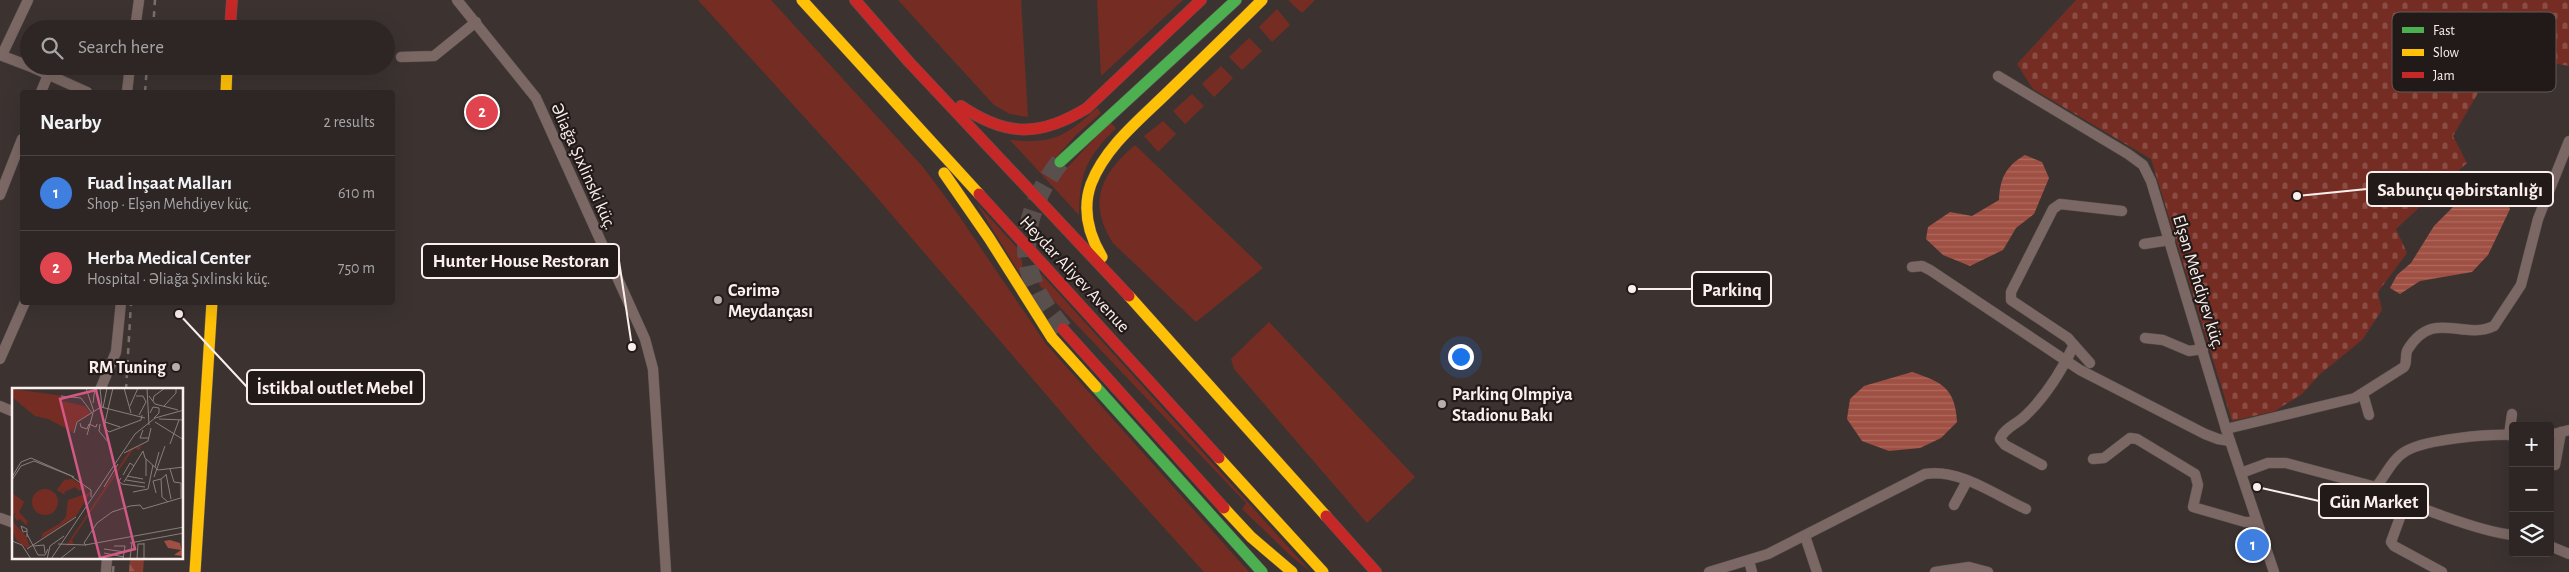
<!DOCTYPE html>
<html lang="en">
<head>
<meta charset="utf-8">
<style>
  body { margin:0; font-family:"Alegreya Sans",sans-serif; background:#393232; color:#f1f3f6 }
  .controls { position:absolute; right:15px; bottom:15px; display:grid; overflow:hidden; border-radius:5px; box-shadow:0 5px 20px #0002 }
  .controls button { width:45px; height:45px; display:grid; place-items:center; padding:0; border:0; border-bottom:1px solid #484342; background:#2d2625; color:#f1f3f6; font:25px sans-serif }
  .you { position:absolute; left:1460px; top:356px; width:18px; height:18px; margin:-12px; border:4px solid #fff; border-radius:50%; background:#1a73e8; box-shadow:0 0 0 8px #1a73e833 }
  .badge { display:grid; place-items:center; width:32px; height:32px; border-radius:50%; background:#b8adab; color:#fff; font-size:16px; font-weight:700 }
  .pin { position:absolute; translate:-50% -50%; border:2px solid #fff; box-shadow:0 1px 5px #0006 }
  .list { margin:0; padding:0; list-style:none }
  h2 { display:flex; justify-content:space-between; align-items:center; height:65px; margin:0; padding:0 20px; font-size:21px }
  h2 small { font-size:16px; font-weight:400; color:#a7a5a7 }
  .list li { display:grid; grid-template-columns:32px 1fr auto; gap:15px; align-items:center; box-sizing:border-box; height:75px; padding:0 20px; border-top:1px solid #484342 }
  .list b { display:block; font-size:19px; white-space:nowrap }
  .list p { margin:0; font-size:16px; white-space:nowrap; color:#a7a5a7 }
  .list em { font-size:16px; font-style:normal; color:#a7a5a7 }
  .icon { flex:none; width:28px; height:28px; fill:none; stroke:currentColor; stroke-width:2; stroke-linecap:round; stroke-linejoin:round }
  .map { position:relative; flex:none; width:2569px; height:572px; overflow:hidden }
  .search { position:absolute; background:#2d2625; box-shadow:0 5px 20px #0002; left:20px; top:20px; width:375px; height:55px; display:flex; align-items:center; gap:12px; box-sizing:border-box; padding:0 18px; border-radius:28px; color:#a7a5a7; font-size:19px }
  .panel { position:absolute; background:#2d2625; box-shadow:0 5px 20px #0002; left:20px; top:90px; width:375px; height:215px; border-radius:5px }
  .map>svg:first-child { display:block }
  .grass { fill:#752d23 }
  .forest { fill:url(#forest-firs) }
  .cemetery { fill:url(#cemetery-stones) }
  .water { fill:url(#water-rules) }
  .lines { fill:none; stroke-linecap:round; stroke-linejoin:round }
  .highway-tunnel { stroke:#594f4d; stroke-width:19; stroke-dasharray:19 9; stroke-linecap:butt }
  .street-casing { stroke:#5a5250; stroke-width:11 }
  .fast-casing { stroke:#5a5250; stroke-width:12 }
  .slow-casing { stroke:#5a5250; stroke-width:12 }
  .jam-casing { stroke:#5a5250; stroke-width:12 }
  .street { stroke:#7b6864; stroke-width:10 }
  .fast { stroke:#4caf50; stroke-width:11 }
  .slow { stroke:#ffc107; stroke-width:11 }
  .jam { stroke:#c62828; stroke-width:11 }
  .rail { stroke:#7b6e6c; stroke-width:2.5; stroke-dasharray:6 6; stroke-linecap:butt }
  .poi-dot { fill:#b8adab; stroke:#221a18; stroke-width:2 }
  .labels { text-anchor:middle; stroke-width:4.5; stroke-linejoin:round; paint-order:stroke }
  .street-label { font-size:18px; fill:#fbefed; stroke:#221a18 }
  .poi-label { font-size:18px; font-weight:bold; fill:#fbefed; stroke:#221a18; text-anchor:start }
  .inset-road { fill:none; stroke:#887e7c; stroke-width:1 }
  .view { fill:#d35887; fill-opacity:0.15; stroke:#d35887; stroke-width:2.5 }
  .inset-edge { fill:none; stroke:#fbefed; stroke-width:2.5 }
  .key { fill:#221a18; stroke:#635a58; stroke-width:1 }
  .key-label { font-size:14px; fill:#fbefed }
  .leader { fill:none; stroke:#fbefed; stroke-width:2 }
  .callout-dot { fill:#fbefed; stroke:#221a18; stroke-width:2 }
  .callout { fill:#221a18; stroke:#fbefed; stroke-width:2 }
  .callout-label { font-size:19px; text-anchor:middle; font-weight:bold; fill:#fbefed }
</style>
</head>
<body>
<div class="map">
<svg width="2569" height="572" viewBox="0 0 2569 572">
  <defs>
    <pattern id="forest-firs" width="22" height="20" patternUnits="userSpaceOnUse" patternTransform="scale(1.25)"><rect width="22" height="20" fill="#843b2f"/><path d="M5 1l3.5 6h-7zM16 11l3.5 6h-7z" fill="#96584d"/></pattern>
    <pattern id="cemetery-stones" width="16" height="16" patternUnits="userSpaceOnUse" patternTransform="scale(1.25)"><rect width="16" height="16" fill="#752d23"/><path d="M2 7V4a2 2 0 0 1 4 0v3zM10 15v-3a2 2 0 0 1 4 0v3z" fill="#8a4c43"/></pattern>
    <pattern id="water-rules" width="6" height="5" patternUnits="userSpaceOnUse" patternTransform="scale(1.25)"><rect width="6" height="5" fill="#9f5043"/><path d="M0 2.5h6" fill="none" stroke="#ad6a5e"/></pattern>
  </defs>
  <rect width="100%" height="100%" fill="#3c3331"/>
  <g class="grass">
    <polygon points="698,0 771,0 923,167 955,210 1046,344 1249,572 1204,572 1092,448 867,186"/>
    <polygon points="898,0 1021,0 1028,117 1010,114 994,105"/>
    <polygon points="1097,0 1183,0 1101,76"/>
    <polygon points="1288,0 1315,0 1302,13"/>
    <polygon points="1277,9 1290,25 1272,42 1259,27"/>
    <polygon points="1249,38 1262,51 1242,70 1229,57"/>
    <polygon points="1221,66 1233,78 1214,97 1202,84"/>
    <polygon points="1192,94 1204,106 1185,124 1173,111"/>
    <path d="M1097 108 1101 113 1076 135 1051 163 1064 171 1110 122 1116 128C1086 159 1080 171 1079 215L1010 140C1053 144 1065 137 1097 108Z"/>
    <polygon points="1163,121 1176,134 1158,152 1144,136"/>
    <path d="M1135 145 1263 268 1196 322 1113 243C1087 202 1101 174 1135 145Z"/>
    <polygon points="977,204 1020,251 1025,282"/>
    <polygon points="1033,265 1311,572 1292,557 1242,509 1246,503 1040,286"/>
    <polygon points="1269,322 1415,477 1367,523 1234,369 1231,359"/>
  </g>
  <polygon class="forest" points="130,558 144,558 143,572 129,572"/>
  <polygon class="cemetery" points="2076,0 2569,0 2569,66 2540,61 2536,17 2524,14 2453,136 2467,163 2396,229 2407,253 2378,292 2382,310 2362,340 2319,375 2302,394 2275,411 2232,421 2151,159 2033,89 2017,64"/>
  <g class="water">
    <path d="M2025 155 2042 162 2049 178 2034 214 2016 228 2003 250 1970 266 1943 255 1926 239 1928 227 1950 212 1972 216 1999 200C2000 178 2006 166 2025 155Z"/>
    <polygon points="2489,174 2498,178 2510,209 2488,255 2472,272 2420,281 2400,294 2390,288 2397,275 2411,263 2434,226 2463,197 2467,188 2478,176"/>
    <path d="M1912 372C1942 382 1955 388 1957 422L1941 438 1920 448 1889 451 1862 441 1847 419 1850 399 1864 386Z"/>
  </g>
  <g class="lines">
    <path class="highway-tunnel" d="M1060 162C1033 196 1016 242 1034 284 1040 301 1052 315 1063 329"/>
    <defs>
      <g id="street">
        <polyline points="457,0 536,98 645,339 653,369 666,572"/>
        <polyline points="135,29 139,0"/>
        <polyline points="0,55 29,66"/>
        <polyline points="2,55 28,0"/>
        <polyline points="401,57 434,56 476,22"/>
        <polyline points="29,66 87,92"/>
        <polyline points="1998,76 2128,154 2143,165 2151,181 2226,429 2274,572"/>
        <polyline points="41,92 48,75"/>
        <polyline points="127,92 130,66"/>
        <polyline points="0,195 22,139"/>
        <polyline points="2144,244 2170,240"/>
        <polyline points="1912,267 1922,266 1930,270 2080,370 2205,434 2218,439 2230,441"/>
        <polyline points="2145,338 2163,340 2189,351 2203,349"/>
        <polyline points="2074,345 2090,363"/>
        <polyline points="0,359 25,302"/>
        <polyline points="100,390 116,352 121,302"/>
        <polyline points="2363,394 2369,415"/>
        <polyline points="0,406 14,412"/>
        <path d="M2226 429 2355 398 2404 367C2408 361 2404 355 2408 349 2434 308 2462 341 2494 326L2521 285 2538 219 2569 141"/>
        <polyline points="2509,435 2512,414"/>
        <polyline points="2550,435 2569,430"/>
        <polyline points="2093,459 2104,458 2130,438 2137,439 2195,474 2198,485 2193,507 2245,522 2257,522"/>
        <path d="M2042 465 2005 445 2000 439C2004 428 2017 424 2025 416 2045 397 2062 370 2074 345L2068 338 2011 300V292L2053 209 2060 204 2122 211"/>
        <polyline points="2555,465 2561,432"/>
        <path d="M2241 473 2268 463H2286L2376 487C2386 475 2392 459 2406 451 2427 439 2488 434 2513 435"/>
        <path d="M2376 487C2403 503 2481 532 2513 535"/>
        <polyline points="2406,501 2391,542 2394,546 2442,572"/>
        <polyline points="1954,505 1967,481"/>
        <polyline points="0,518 14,523"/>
        <polyline points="1805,536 1817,572"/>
        <polyline points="2550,546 2569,554"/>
        <polyline points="1749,561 1752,572"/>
        <polyline points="106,572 107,558"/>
        <path d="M1709 572 1768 554 1925 474C1959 468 1995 495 2026 509"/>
        <polyline points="1935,572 1969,567 1988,572"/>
      </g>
      <g id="fast">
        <polyline points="1060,162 1236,0"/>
        <polyline points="1096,387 1262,572"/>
      </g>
      <g id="slow">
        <polyline points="802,0 979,194"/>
        <polyline points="226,92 227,66"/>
        <polyline points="944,173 989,238 1052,338 1096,387"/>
        <path d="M1102 257C1089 235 1082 209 1091 184 1106 145 1143 117 1172 88 1202 59 1232 30 1262 0"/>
        <polyline points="1129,296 1326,516"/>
        <polyline points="1219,458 1323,572"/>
        <polyline points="1224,508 1251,537 1292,572"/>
        <polyline points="195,572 212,302"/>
      </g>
      <g id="jam">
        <polyline points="855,0 909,62 1129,296"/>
        <polyline points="230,29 232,0"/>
        <path d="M961 106C1007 137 1040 137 1087 108L1201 0"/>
        <polyline points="979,194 1219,458"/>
        <polyline points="1063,329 1224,508"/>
        <polyline points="1326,516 1376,572"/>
      </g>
    </defs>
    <use href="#street" class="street-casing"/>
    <use href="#fast" class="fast-casing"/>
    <use href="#slow" class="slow-casing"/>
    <use href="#jam" class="jam-casing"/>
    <use href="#street" class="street"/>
    <use href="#fast" class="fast"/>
    <use href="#slow" class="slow"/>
    <use href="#jam" class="jam"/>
    <g class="rail">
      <polyline points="153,29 155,0"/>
      <polyline points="145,92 147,66"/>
      <polyline points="126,390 131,302"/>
      <polyline points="113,572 114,558"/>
    </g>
  </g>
  <g class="poi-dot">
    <circle cx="718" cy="300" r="5"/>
    <circle cx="176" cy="367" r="5"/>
    <circle cx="1442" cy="404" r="5"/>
  </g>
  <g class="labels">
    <g class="street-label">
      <text transform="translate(584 166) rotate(66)" y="6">Əliağa Şıxlinski küç.</text>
      <text transform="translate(1075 274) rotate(47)" y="6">Heydar Aliyev Avenue</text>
      <text transform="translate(2199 282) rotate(73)" y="6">Elşən Mehdiyev küç.</text>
    </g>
    <g class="poi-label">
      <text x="728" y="296">Cərimə<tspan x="728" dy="21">Meydançası</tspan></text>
      <text x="166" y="373" text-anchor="end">RM Tuning</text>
      <text x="1452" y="400">Parkinq Olmpiya<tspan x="1452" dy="21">Stadionu Bakı</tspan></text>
    </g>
  </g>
  <g transform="translate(12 388)">
    <rect width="171" height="171" fill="#3c3331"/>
    <path d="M130 58 127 62 122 60 86 113 60 152 62 157 54 158 118 62 121 60ZM60 91 75 100 67 103 63 99 52 104 53 107 45 102 52 92ZM20 114a13 13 0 1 1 26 0a13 13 0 1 1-26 0ZM79 104 64 128 29 151 31 145 47 136 54 129 56 112ZM0 105 12 114 7 124 16 134 14 137 8 131 5 133 2 128 4 126 0 125ZM0 133 14 148 18 159 15 160 4 152 2 145 0 147Z" fill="#752d23"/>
    <path d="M0 1 52 8 50 13 72 18 79 25 64 34 61 44 36 31 23 28 0 9Z" fill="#752d23"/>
    <path d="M158 152 168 155 171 168 162 167 169 162 156 160 152 153Z" fill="#9f5043"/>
    <path class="inset-road" d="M74 0 82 24M88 0 90 19M112 0 119 25M135 0 137 37M49 8 69 10 80 25M124 8H131L134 14 127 27M137 8 143 16 166 22M141 13 142 8 153 0M81 15 83 0M118 18 126 0M152 18 164 5V0M91 20 95 0M96 21 92 39 97 44 129 32 130 27M96 21 101 0M138 25 141 19 147 20V25L142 30M147 31 172 32M93 34 108 39M143 34 172 52M68 35 69 39 75 41 77 36 84 39 85 36M88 36 87 43 97 55M131 42 128 50H136M62 45 65 34 89 19 133 30M75 47 81 25M158 56 167 32M131 63 133 70 146 82 172 79M112 65 136 53 139 40M134 71V88M143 79 147 64M158 81 162 94 169 95V109M154 86 159 111M111 87 118 75 122 78M154 87 149 91 150 109 156 114M115 88 131 91M0 89 9 74 19 70 62 89 22 73 9 78 0 92M60 89 79 102V109M142 89 153 58M109 90 107 93 110 96 133 99M114 92 133 95M112 94 131 63M92 99 106 76M121 104 136 101 141 77M144 105 141 93 149 91M15 146 26 167H33L36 161M15 149V141L9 138 11 144 15 143M0 153 10 157 19 171M72 155 85 135 100 124 118 118 128 117 131 121 172 109M118 155 172 145M132 155V171M46 156 74 157 72 155M73 157 172 139M22 158 32 157 33 165M102 158H113L111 171M15 161 64 129M92 161 113 164M92 165 112 169M35 171 38 158 52 148M39 171 123 46 143 30 172 22M48 171 63 159M118 171 120 154M125 171 126 156H132"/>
    <path class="view" d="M84 2 123 161 88 170 48 11Z"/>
    <rect width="171" height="171" class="inset-edge"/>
  </g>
  <rect x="2392" y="12" width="164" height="80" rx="8" class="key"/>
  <rect x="2402" y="27" width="22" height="6" fill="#4caf50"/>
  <rect x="2402" y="49" width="22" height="7" fill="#ffc107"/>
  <rect x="2402" y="72" width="22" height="6" fill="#c62828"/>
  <g class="key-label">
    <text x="2433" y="35">Fast</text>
    <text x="2433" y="57">Slow</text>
    <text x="2433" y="80">Jam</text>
  </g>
  <path class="leader" d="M2297 196L2367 189M632 347L619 261M1632 289L1692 289M179 314L247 387M2257 487L2319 501"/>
  <g class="callout-dot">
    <circle cx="2297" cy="196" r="5"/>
    <circle cx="632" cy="347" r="5"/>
    <circle cx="1632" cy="289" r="5"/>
    <circle cx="179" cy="314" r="5"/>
    <circle cx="2257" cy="487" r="5"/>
  </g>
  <g class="callout">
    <rect x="2367" y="172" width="186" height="34" rx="5"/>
    <rect x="422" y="244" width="197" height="34" rx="5"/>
    <rect x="1692" y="272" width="79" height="34" rx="5"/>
    <rect x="247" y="370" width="177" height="34" rx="5"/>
    <rect x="2319" y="484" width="109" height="34" rx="5"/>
  </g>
  <g class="callout-label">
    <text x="2460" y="196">Sabunçu qəbirstanlığı</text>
    <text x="521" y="267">Hunter House Restoran</text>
    <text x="1732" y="296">Parkinq</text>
    <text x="335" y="394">İstikbal outlet Mebel</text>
    <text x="2374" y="508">Gün Market</text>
  </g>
</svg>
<div class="controls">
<button>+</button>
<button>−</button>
<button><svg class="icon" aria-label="layers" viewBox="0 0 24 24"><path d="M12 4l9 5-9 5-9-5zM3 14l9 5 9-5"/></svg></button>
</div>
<div class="you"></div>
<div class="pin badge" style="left:2253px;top:545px;background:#3f7fe0">1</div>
<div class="pin badge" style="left:482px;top:112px;background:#e0444e">2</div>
<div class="search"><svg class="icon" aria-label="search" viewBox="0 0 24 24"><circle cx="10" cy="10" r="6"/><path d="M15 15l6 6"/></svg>Search here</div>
<section class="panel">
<h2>Nearby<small>2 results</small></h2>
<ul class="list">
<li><span class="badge" style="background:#3f7fe0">1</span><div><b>Fuad İnşaat Malları</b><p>Shop · Elşən Mehdiyev küç.</p></div><em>610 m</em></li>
<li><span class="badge" style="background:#e0444e">2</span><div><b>Herba Medical Center</b><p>Hospital · Əliağa Şıxlinski küç.</p></div><em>750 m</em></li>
</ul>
</section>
</div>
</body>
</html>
